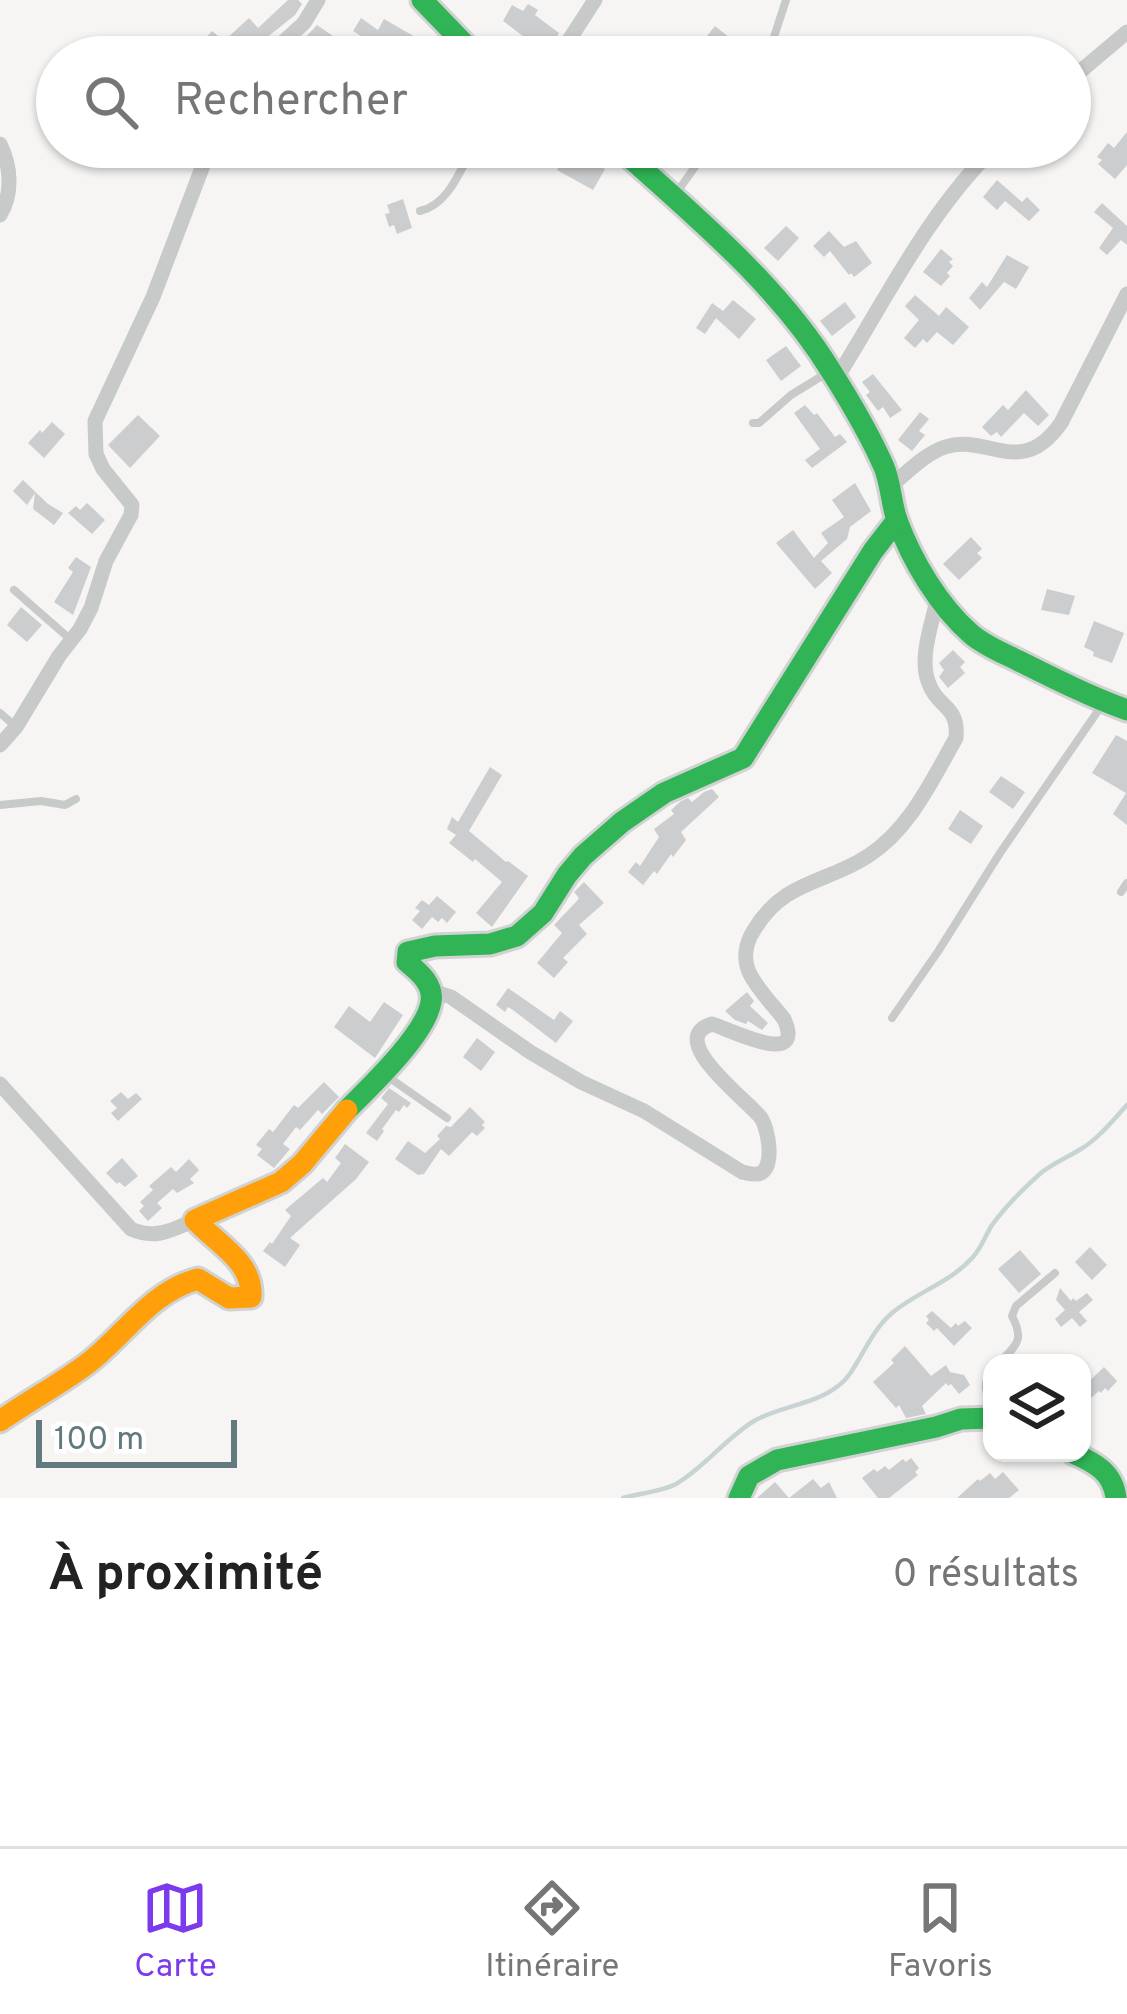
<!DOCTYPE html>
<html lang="fr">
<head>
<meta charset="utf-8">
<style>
  body { margin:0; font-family:Overpass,sans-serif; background:#f6f6f6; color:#222 }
  .controls { position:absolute; right:36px; bottom:36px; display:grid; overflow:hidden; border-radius:24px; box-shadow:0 3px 9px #0004 }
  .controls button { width:108px; height:108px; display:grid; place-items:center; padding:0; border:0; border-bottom:3px solid #e0e0e0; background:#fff; color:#222; font:60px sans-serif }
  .scale { position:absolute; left:36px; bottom:30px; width:201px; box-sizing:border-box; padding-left:12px; border:6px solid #62797e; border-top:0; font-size:33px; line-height:42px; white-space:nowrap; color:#62797e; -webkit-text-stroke:9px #fff; paint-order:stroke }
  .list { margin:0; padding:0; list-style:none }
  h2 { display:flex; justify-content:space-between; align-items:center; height:156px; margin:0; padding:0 48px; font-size:51px }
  h2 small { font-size:39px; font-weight:400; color:#767676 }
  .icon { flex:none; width:66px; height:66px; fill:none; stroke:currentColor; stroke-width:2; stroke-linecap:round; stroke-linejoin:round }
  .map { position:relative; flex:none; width:1127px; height:1498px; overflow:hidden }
  .search { position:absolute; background:#fff; box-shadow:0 3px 9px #0004; left:36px; right:36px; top:36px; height:132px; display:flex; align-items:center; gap:30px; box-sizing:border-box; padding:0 42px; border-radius:66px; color:#767676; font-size:45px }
  .sheet { height:348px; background:#fff }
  nav { display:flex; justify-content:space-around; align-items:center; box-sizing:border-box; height:168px; border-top:3px solid #e0e0e0; background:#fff; font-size:33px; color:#767676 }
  nav a { display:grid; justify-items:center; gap:6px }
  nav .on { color:#7c3aed }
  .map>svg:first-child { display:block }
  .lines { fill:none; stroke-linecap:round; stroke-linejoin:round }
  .stream { stroke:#c8d3d3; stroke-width:4.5 }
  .building { fill:#cccdce }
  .fast-casing { stroke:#d1d2d2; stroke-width:27 }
  .slow-casing { stroke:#d1d2d2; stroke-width:27 }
  .lane { stroke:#c8caca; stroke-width:8 }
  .street { stroke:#c8caca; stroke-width:15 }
  .fast { stroke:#30b455; stroke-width:21 }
  .slow { stroke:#ff9f0a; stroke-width:21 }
</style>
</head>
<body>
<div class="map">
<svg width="1127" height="1498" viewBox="0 0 1127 1498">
  <rect width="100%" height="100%" fill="#f6f5f4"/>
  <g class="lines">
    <path class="stream" d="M623 1498C640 1493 661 1492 676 1484 705 1467 726 1438 754 1421 780 1406 814 1405 838 1386 858 1372 867 1334 892 1313 918 1291 950 1283 973 1257 982 1247 985 1236 992 1225 1005 1207 1025 1187 1042 1172 1055 1162 1068 1157 1081 1149 1099 1138 1113 1120 1127 1105"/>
  </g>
  <g class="building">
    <polygon points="288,0 298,0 302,4 295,15 250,51 242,42 229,57 214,57 200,44 212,31 224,41 249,18 258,28"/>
    <polygon points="528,4 538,10 535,15 559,33 546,57 542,57 529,47 532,43 503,21 512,5 523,11"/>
    <polygon points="361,18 378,30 384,19 450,57 369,57 376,46 353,31"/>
    <polygon points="317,25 333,36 320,55 301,42"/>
    <polygon points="715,26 754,57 690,57"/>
    <polygon points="1127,132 1127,165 1115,179 1098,164 1102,160 1097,157 1108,143 1114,148"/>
    <polygon points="579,155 605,169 593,190 557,170 564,157 575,163"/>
    <polygon points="997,180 1022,202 1027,197 1040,210 1029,221 1005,201 997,210 983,197"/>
    <polygon points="403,199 412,228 397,234 394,225 389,227 385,214 390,213 387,205"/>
    <polygon points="1102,203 1127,226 1127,245 1121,240 1107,255 1099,248 1113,228 1094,212"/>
    <polygon points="786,226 799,238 778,261 764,248"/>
    <polygon points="829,231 844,247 856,241 872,263 854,277 851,273 849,275 830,251 824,257 813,246"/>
    <polygon points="941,249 953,259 949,262 953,266 947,273 950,276 941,286 923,272"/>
    <polygon points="1007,255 1029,267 1016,289 1004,282 980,310 969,298 982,282 987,287"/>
    <polygon points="915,295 939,316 946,307 969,327 953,345 937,332 927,343 923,339 915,348 904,338 919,320 905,306"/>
    <polygon points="733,300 756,319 739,339 716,318 705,334 696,328 712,303 723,311"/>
    <polygon points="845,302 856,317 832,336 820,321"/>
    <polygon points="786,346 801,366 781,381 766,360"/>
    <polygon points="873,374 902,410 890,418 883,407 878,411 866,395 870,392 862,382"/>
    <polygon points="1026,390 1049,415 1038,426 1024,413 1001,437 997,432 991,436 982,427 1003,405 1008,410"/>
    <polygon points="805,405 814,415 817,413 835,437 840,434 847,442 812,468 805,460 820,449 794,413"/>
    <polygon points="920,412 929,419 919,431 925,435 912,451 898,440"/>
    <polygon points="138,415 160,436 130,468 108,445"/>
    <polygon points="52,422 65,434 44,458 28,443 40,430 42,433"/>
    <polygon points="23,480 48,504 63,513 54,525 33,509 35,493 27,505 13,491"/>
    <polygon points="855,483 871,511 850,527 847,539 821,561 832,573 815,589 776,543 793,530 814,558 828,543 821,533 844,517 832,500"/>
    <polygon points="87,503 105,520 92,534 68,513 76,506 80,510"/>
    <polygon points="971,537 982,549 977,553 982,558 959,580 943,564"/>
    <polygon points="76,557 91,567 73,615 54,602 73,572 68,568"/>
    <polygon points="1047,589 1075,596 1069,615 1041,610"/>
    <polygon points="21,607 42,625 27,642 7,625"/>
    <polygon points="1094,621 1124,633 1112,663 1093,656 1094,652 1084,647"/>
    <polygon points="953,650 965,662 960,667 965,673 948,688 939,677 944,670 939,663"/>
    <polygon points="1116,735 1127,741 1127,825 1113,814 1126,793 1092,773"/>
    <polygon points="490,767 502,775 469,831 506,862 508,861 528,876 492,927 476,913 502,882 475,859 473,862 449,843 456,835 447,829 452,817 458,822"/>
    <polygon points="1001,776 1025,792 1013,809 989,792"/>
    <polygon points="712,789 719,797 681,832 686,840 673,857 671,854 657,874 654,871 643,885 628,872 636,862 640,866 659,837 654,829 674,814 671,810 681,801 688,798 692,802 704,792"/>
    <polygon points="960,810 983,826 971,844 948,829"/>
    <polygon points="584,882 604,903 579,925 587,934 563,958 568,962 554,978 537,963 562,933 554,925 576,902 579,898 574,892"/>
    <polygon points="437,896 456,912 447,923 442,918 438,922 432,917 422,929 412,920 420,911 415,908 422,900 429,905"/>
    <polygon points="508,988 554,1020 560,1011 573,1021 556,1043 513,1010 508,1007 505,1012 496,1005"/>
    <polygon points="747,992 754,1001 750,1006 768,1023 762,1030 748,1021 746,1024 735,1020 725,1011"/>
    <polygon points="384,1002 403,1015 375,1058 334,1027 349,1006 370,1022"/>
    <polygon points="477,1038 495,1052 481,1071 463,1057"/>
    <polygon points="324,1082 339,1097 322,1114 318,1110 300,1130 296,1127 283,1144 290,1149 274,1168 257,1155 262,1149 256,1145 269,1129 273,1132 294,1105 298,1108"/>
    <polygon points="389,1088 411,1103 407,1108 404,1105 399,1112 396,1110 382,1129 384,1131 377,1141 366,1133 388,1104 381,1098"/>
    <polygon points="121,1092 128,1099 136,1093 142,1099 118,1121 111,1113 117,1108 110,1101"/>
    <polygon points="470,1107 485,1122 482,1125 485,1128 477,1136 472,1132 449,1156 441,1149 424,1174 418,1175 395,1159 408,1141 425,1153 440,1139 437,1136 446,1126 451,1127"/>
    <polygon points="345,1144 369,1162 356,1179 290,1238 300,1245 285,1267 263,1251 270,1242 272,1244 291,1216 285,1210 323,1178 327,1182 341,1163 335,1158"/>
    <polygon points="122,1158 138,1176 125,1187 119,1182 117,1184 106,1173"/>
    <polygon points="189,1159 199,1170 190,1179 194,1183 177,1193 173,1189 157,1203 162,1208 148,1221 139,1211 144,1206 140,1202 153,1190 149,1186 171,1167 176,1172"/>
    <polygon points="1090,1247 1107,1265 1092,1280 1075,1262"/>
    <polygon points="1020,1250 1041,1274 1019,1293 998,1269"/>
    <polygon points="1060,1288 1071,1301 1073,1298 1076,1301 1087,1293 1093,1300 1079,1312 1087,1321 1080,1327 1072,1318 1061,1327 1055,1319 1065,1310 1056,1300"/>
    <polygon points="932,1311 951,1328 956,1323 958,1326 965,1321 972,1328 954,1346 937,1328 934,1331 926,1323 929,1320 926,1316"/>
    <polygon points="905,1346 931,1376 946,1365 950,1372 964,1375 970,1385 959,1394 951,1384 948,1386 946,1383 922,1406 926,1414 906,1418 899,1405 896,1408 873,1382 894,1363 891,1360"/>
    <polygon points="1104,1367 1117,1381 1108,1391 1105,1388 1101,1393 1099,1391 1082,1406 1082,1388"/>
    <polygon points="911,1458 919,1468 915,1472 918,1475 889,1498 878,1498 862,1478 874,1469 877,1472 885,1466 889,1470 903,1459 906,1462"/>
    <polygon points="1003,1472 1019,1490 1009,1498 957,1498 978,1479 980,1481 990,1473 995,1479"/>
    <polygon points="813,1479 821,1488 829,1482 837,1498 757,1498 775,1482 789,1498"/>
  </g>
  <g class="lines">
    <defs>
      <g id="fast">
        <polyline points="422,0 477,57"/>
        <path d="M618 147C693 215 777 283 831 371 850 401 870 435 884 467 891 484 891 503 897 520 912 561 939 606 971 634 985 646 1003 653 1019 661 1055 679 1089 696 1127 710"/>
        <path d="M347 1110C370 1087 426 1034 431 1002 434 984 419 972 407 962L408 952 435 946 490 944 517 936 543 913 567 875 583 856 622 822 664 793 743 758 873 551 897 520"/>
        <path d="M1073 1453C1095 1463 1113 1472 1116 1498"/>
        <polyline points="739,1498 749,1476 777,1460 936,1427 961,1419 992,1418"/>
      </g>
      <path id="slow" d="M0 1421C28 1401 59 1385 87 1364 124 1336 151 1291 198 1279L229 1298 251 1297C253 1261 217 1244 195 1220L281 1182 302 1164 347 1110"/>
    </defs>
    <use href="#fast" class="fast-casing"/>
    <use href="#slow" class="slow-casing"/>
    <g class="lane">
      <polyline points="786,0 773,40 787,57"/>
      <polyline points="675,195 709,147"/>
      <path d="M420 211C448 205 460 171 473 147"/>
      <polyline points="753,423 759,423 791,395 830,371"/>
      <polyline points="14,590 70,639"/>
      <polyline points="0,713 15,726"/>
      <polyline points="0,805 41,801 65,805 76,799"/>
      <polyline points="1121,892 1127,883"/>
      <polyline points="892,1018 939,950 1000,853 1102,705"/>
      <polyline points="384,1074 447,1118"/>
      <path d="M999 1363C1016 1345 1025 1341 1012 1316L1016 1306 1055 1273"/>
      <path d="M992 1371C981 1384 987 1394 992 1410"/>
    </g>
    <g class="street">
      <polyline points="267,57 304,23 318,0"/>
      <polyline points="558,57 595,0"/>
      <polyline points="1070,80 1127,32"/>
      <path d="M0 144C11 166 13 194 0 215"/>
      <path d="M836 379C885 301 928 212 995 147"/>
      <path d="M889 487C906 474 924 454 945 447 988 433 1021 480 1061 423L1127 294"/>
      <polyline points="0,745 16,727 59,656 80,629 91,608 106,561 131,515 132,505 103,469 96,454 95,421 153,297 210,147"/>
      <path d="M430 990 451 997 530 1052 581 1082 644 1111 742 1172C748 1173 755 1176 761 1173 775 1165 768 1128 761 1118 750 1102 663 1039 712 1024 727 1028 807 1070 784 1019 773 1005 758 990 750 974 743 960 745 944 754 930 784 880 825 884 868 856 910 829 932 780 956 738 959 704 937 709 928 681 919 656 933 621 938 596"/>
      <path d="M0 1084 131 1229C155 1240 172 1230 195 1220"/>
    </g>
    <use href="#fast" class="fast"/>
    <use href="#slow" class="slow"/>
  </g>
</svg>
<div class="controls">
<button><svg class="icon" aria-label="layers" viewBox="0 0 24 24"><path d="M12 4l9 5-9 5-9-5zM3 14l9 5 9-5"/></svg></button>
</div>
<div class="scale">100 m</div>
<div class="search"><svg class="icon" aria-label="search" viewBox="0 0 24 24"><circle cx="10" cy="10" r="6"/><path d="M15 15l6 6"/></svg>Rechercher</div>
</div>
<section class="sheet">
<h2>À proximité<small>0 résultats</small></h2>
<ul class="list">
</ul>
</section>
<nav>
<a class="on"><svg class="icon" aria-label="map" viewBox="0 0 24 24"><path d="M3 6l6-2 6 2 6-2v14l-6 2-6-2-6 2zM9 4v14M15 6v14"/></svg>Carte</a>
<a><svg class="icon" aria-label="directions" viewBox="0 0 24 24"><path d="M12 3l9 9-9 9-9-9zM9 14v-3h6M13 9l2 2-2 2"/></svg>Itinéraire</a>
<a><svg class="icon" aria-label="saved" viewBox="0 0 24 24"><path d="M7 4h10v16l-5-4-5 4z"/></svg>Favoris</a>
</nav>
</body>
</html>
